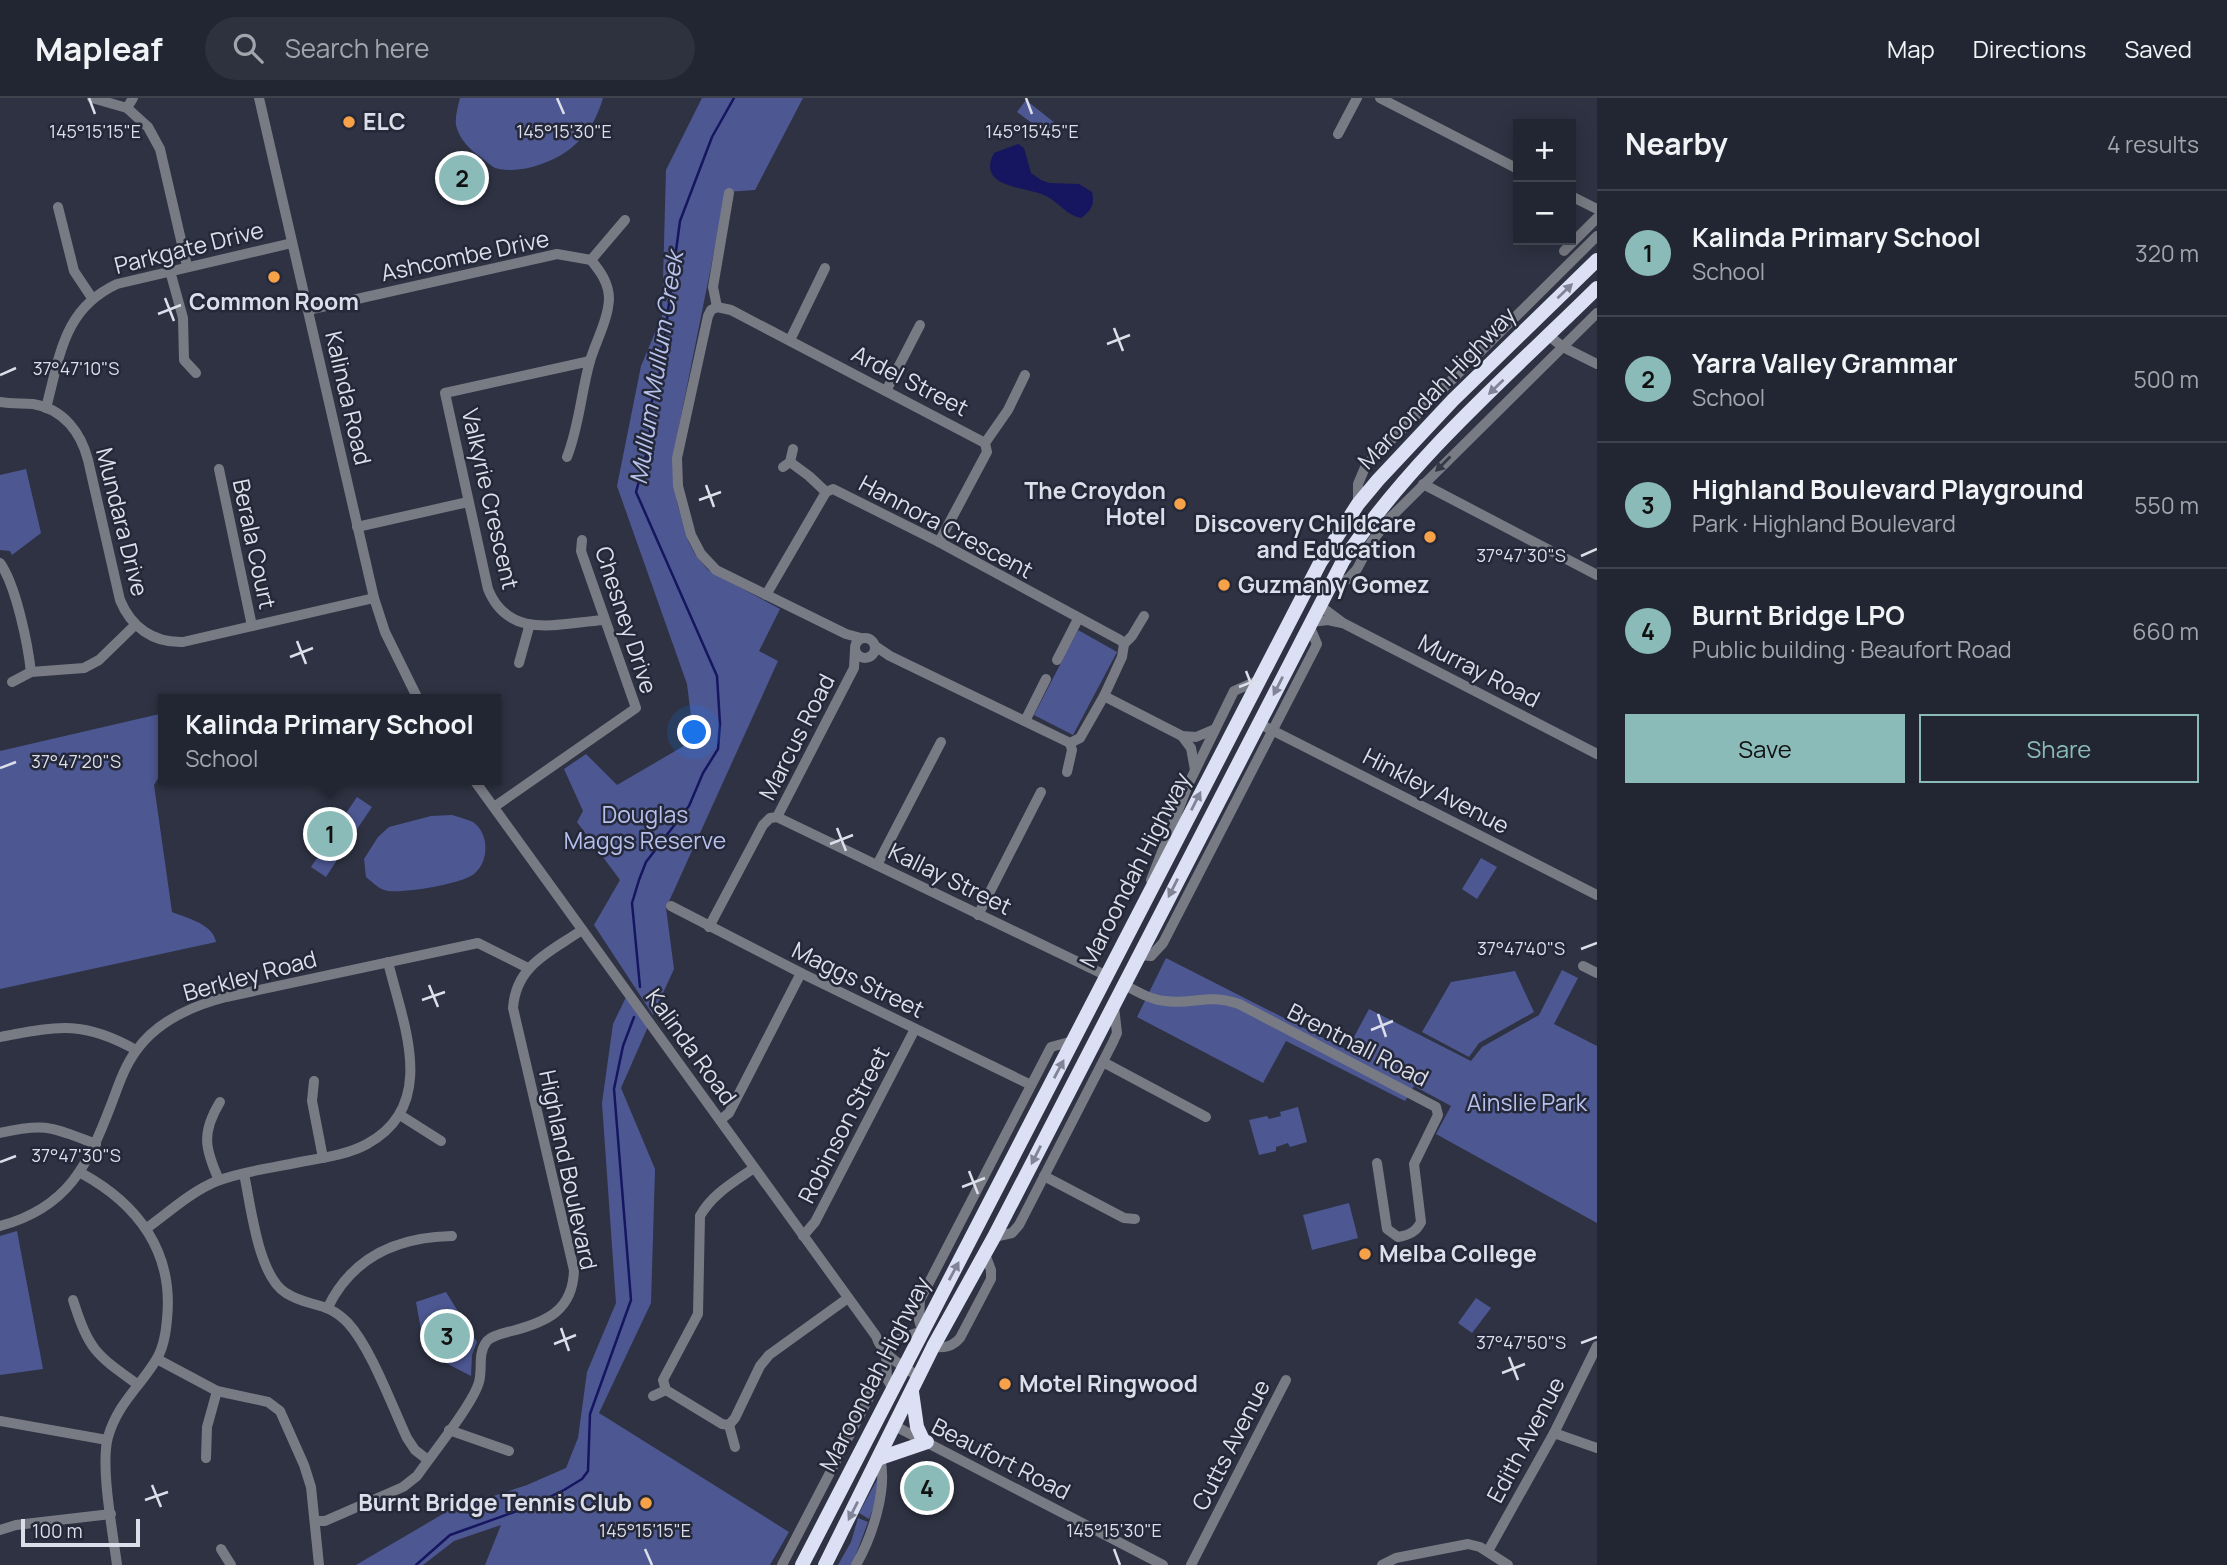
<!DOCTYPE html>
<html lang="en">
<head>
<meta charset="utf-8">
<style>
  body { margin:0; font-family:Manrope,sans-serif; background:#2e323e; color:#f1f3f6 }
  .controls { position:absolute; right:21px; top:21px; display:grid; overflow:hidden; border-radius:0px; box-shadow:0 4px 18px #0003 }
  .controls button { width:63px; height:63px; display:grid; place-items:center; padding:0; border:0; border-bottom:2px solid #3f434d; background:#222632; color:#f1f3f6; font:35px sans-serif }
  .scale { position:absolute; left:21px; bottom:18px; width:119px; box-sizing:border-box; padding-left:7px; border:4px solid #dcdee9; border-top:0; font-size:19px; line-height:24px; white-space:nowrap; color:#dcdee9; -webkit-text-stroke:5px #242838; paint-order:stroke }
  .you { position:absolute; left:695px; top:635px; width:24px; height:24px; margin:-18px; border:5px solid #fff; border-radius:50%; background:#1a73e8; box-shadow:0 0 0 10px #1a73e833 }
  .badge { display:grid; place-items:center; width:46px; height:46px; border-radius:50%; background:#8bbbb9; color:#111; font-size:23px; font-weight:700 }
  .pin { position:absolute; translate:-50% -50%; border:4px solid #fff; box-shadow:0 2px 7px #0006 }
  .popup { position:absolute; left:158px; top:596px; width:343px; height:91px; box-sizing:border-box; display:grid; place-content:center; border-radius:0px; background:#222632; filter:drop-shadow(0 2px 5px #0005); font-size:23px; white-space:nowrap; color:#a2a5ac }
  .popup b { font-size:26px; color:#f1f3f6 }
  .popup::after { content:''; position:absolute; left:50%; top:100%; margin-left:-14px; border:14px solid transparent; border-top-color:#222632 }
  .list { margin:0; padding:0; list-style:none }
  h2 { display:flex; justify-content:space-between; align-items:center; height:91px; margin:0; padding:0 28px; font-size:30px }
  h2 small { font-size:23px; font-weight:400; color:#a2a5ac }
  .list li { display:grid; grid-template-columns:46px 1fr auto; gap:21px; align-items:center; box-sizing:border-box; height:126px; padding:0 28px; border-top:2px solid #3f434d }
  .list b { display:block; font-size:26px; white-space:nowrap }
  .list p { margin:0; font-size:23px; white-space:nowrap; color:#a2a5ac }
  .list em { font-size:23px; font-style:normal; color:#a2a5ac }
  .actions { display:flex; gap:14px; padding:21px 28px }
  .actions a { flex:1; padding:16px 0; border:2px solid #8bbbb9; border-radius:0px; text-align:center; font-size:24px; color:#8bbbb9 }
  .actions .main { background:#8bbbb9; color:#111 }
  .icon { flex:none; width:38px; height:38px; fill:none; stroke:currentColor; stroke-width:2; stroke-linecap:round; stroke-linejoin:round }
  .map { position:relative; flex:none; width:1597px; height:1467px; overflow:hidden }
  header { display:flex; align-items:center; gap:42px; box-sizing:border-box; height:98px; padding:0 35px; background:#222632; border-bottom:2px solid #3f434d }
  header strong { font-size:33px }
  nav { display:flex; gap:38px; margin-inline-start:auto; font-size:24px }
  .search { width:490px; height:63px; background:#2e323e; display:flex; align-items:center; gap:18px; box-sizing:border-box; padding:0 24px; border-radius:38px; color:#a2a5ac; font-size:26px }
  main { display:flex }
  aside { flex:1; background:#222632 }
  .map>svg:first-child { display:block }
  .green { fill:#4d5893 }
  .water { fill:#16155f }
  .lines { fill:none; stroke-linecap:round; stroke-linejoin:round }
  .stream { stroke:#16155f; stroke-width:2.5 }
  .minor { stroke:#797b84; stroke-width:10 }
  .highway { stroke:#dbe0f5; stroke-width:14 }
  .oneway { fill:#808496 }
  .oneway2 { fill:#353947 }
  .ticks { fill:none; stroke:#dcdee9; stroke-width:2.5 }
  .poi-dot { fill:#f7a248; stroke:#242838; stroke-width:2.5 }
  .labels { text-anchor:middle; stroke-width:5; stroke-linejoin:round; paint-order:stroke }
  .poi-label { font-size:23px; font-weight:bold; fill:#dcdee9; stroke:#242838; text-anchor:start }
  .street-label { font-size:23px; fill:#dcdee9; stroke:#242838 }
  .park-label { font-size:23px; fill:#b6c0ec; stroke:#242838 }
  .water-label { font-size:24px; font-style:italic; fill:#b8c3ee; stroke:#242838 }
  .ticks-label { font-size:18px; text-anchor:middle; fill:#dcdee9; stroke:#242838; stroke-width:5; stroke-linejoin:round; paint-order:stroke }
</style>
</head>
<body>
<header>
<strong>Mapleaf</strong>
<div class="search"><svg class="icon" aria-label="search" viewBox="0 0 24 24"><circle cx="10" cy="10" r="6"/><path d="M15 15l6 6"/></svg>Search here</div>
<nav><a>Map</a><a>Directions</a><a>Saved</a></nav>
</header>
<main>
<div class="map">
<svg width="1597" height="1467" viewBox="0 0 1597 1467">
  <rect width="100%" height="100%" fill="#2e3242"/>
  <g class="green">
    <path d="M460 0H603C592 39 566 61 528 70 519 72 504 73 495 70 491 68 486 63 482 60 470 52 459 41 456 27 455 19 458 8 460 0Z"/>
    <polygon points="702,0 803,0 755,92 726,94 674,353 673,381 677,405 688,443 695,456 708,472 780,511 759,553 778,563 666,810 674,871 653,917 594,827 620,782 577,724 583,713 564,671 586,656 617,687 694,642 687,586 617,388 641,268 662,218 666,72"/>
    <polygon points="1026,2 1061,30 1052,40 1017,14"/>
    <polygon points="26,371 41,435 12,457 10,453 0,452 0,377"/>
    <polygon points="1078,532 1117,554 1073,637 1034,617"/>
    <path d="M164 615V671L154 687 172 814C187 820 213 826 216 844L0 891V653Z"/>
    <polygon points="357,699 372,709 351,740 336,730"/>
    <path d="M452 717C458 719 467 721 473 724 490 736 489 764 474 776 462 786 397 797 384 792 378 790 371 783 366 779L364 761 378 739 389 729 431 718Z"/>
    <polygon points="331,739 346,748 326,779 311,769"/>
    <polygon points="1481,760 1497,769 1477,801 1462,791"/>
    <polygon points="1166,860 1347,952 1369,911 1471,963 1482,949 1539,917 1562,872 1578,880 1554,926 1597,948 1597,1125 1436,1036 1451,1008 1414,988 1405,1003 1286,943 1263,985 1137,919"/>
    <polygon points="1515,873 1534,914 1479,945 1469,959 1422,934 1451,884"/>
    <polygon points="628,895 650,924 621,990 655,1071 651,1205 599,1315 789,1434 770,1467 485,1467 501,1427 454,1443 423,1467 356,1467 448,1413 527,1387 566,1370 578,1340 587,1274 616,1205 602,1005 613,926"/>
    <polygon points="1298,1009 1307,1044 1290,1049 1288,1045 1276,1049 1276,1053 1259,1057 1249,1022 1267,1018 1269,1021 1281,1018 1280,1014"/>
    <polygon points="1349,1105 1358,1140 1312,1152 1303,1117"/>
    <polygon points="17,1133 43,1271 0,1277 0,1138"/>
    <polygon points="446,1194 477,1244 472,1257 471,1278 425,1254 416,1204"/>
    <polygon points="1476,1200 1491,1210 1472,1235 1458,1225"/>
    <polygon points="878,1380 880,1392 869,1421 859,1415"/>
    <polygon points="858,1420 868,1424 852,1467 838,1467 851,1444"/>
  </g>
  <path class="water" d="M1018 46 1024 50 1031 75 1041 82 1049 85 1079 86 1092 94C1095 107 1091 113 1081 120 1067 117 1060 106 1048 99 1029 88 975 91 994 55Z"/>
  <g class="lines">
    <g class="stream">
      <polyline points="640,889 632,805 639,782 646,764 689,708 703,675 718,651 720,626 717,578 636,394 651,339 647,315 658,288 680,123 712,39 734,0"/>
      <polyline points="416,1467 450,1437 531,1408 564,1392 582,1381 588,1373 590,1316 631,1202 614,991 623,948 634,919"/>
    </g>
    <g class="minor">
      <polyline points="92,0 127,10 148,29 160,51 187,168"/>
      <polyline points="259,0 374,500 385,534 418,601"/>
      <polyline points="1380,0 1518,71"/>
      <polyline points="127,10 133,0"/>
      <polyline points="1338,36 1357,0"/>
      <polyline points="729,95 713,189 717,209 711,212 708,218 677,360 678,388 691,437 701,456 716,472 846,536 861,540"/>
      <polyline points="1571,98 1597,111"/>
      <polyline points="58,109 74,173 92,200"/>
      <polyline points="1564,153 1597,120"/>
      <polyline points="591,162 625,122"/>
      <polyline points="170,173 183,220 184,262 196,275"/>
      <polyline points="717,209 731,212 985,345 987,354 939,444"/>
      <path d="M308 212 557 156 591 162C600 173 609 185 609 201 608 222 596 243 590 263 581 295 579 329 567 359"/>
      <polyline points="1548,237 1563,249 1597,266"/>
      <polyline points="790,242 825,170"/>
      <path d="M590 263 445 295 488 491C509 543 559 525 604 522"/>
      <polyline points="886,293 920,227"/>
      <path d="M0 304C11 306 23 305 33 306 64 311 81 335 88 362L120 502C131 529 153 545 183 544L374 500"/>
      <path d="M46 310C60 258 63 211 117 186L292 145"/>
      <polyline points="985,345 1008,312 1025,277"/>
      <polyline points="790,364 809,378 826,394"/>
      <polyline points="783,369 790,364 793,351"/>
      <polyline points="219,371 252,528"/>
      <polyline points="1423,386 1597,477"/>
      <polyline points="1358,406 1358,386 1366,367 1597,138"/>
      <polyline points="357,429 468,404"/>
      <path d="M0 465C16 487 28 547 31 574"/>
      <polyline points="1329,488 1348,481 1357,471 1371,445 1388,422 1597,215"/>
      <polyline points="766,497 826,394 833,391 939,444 1120,542 1124,546 1122,559 1104,598"/>
      <polyline points="1319,507 1343,525 1597,656"/>
      <polyline points="1311,524 1328,522 1342,525"/>
      <circle cx="865" cy="550" r="10"/>
      <polyline points="1124,546 1132,538 1144,518"/>
      <polyline points="875,548 890,558 1070,645 1080,640 1104,598 1182,638 1196,639 1215,631"/>
      <polyline points="1057,562 1078,521"/>
      <polyline points="519,565 529,529"/>
      <polyline points="12,584 31,574 84,570 99,562 135,527"/>
      <polyline points="1025,623 1046,581"/>
      <polyline points="1258,625 1597,797"/>
      <polyline points="1182,638 1191,650 1195,672"/>
      <polyline points="1067,674 1072,652 1070,645"/>
      <path d="M474 682 876 1238C883 1259 902 1267 919 1279"/>
      <polyline points="494,709 636,610 581,453 582,442"/>
      <polyline points="777,719 1105,877"/>
      <polyline points="877,767 941,644"/>
      <polyline points="1151,782 1188,687 1234,593 1259,582"/>
      <polyline points="671,808 801,875 1031,987"/>
      <polyline points="978,817 1041,694"/>
      <polyline points="709,829 763,727 770,720 777,719 854,570 855,552"/>
      <polyline points="1139,857 1151,858 1163,845 1313,554 1317,546 1309,527"/>
      <polyline points="1583,868 1597,875"/>
      <path d="M1123 886C1136 893 1151 902 1165 903 1194 907 1207 895 1239 906L1436 1009 1438 1017 1414 1066 1421 1124C1416 1134 1409 1137 1398 1139L1387 1131 1377 1065"/>
      <path d="M0 939C58 928 83 922 136 952"/>
      <polyline points="1103,964 1206,1019"/>
      <polyline points="314,983 312,1003 323,1060"/>
      <polyline points="400,1017 441,1043"/>
      <polyline points="720,1022 729,1015 801,875"/>
      <path d="M0 1035C48 1024 53 1030 96 1046"/>
      <path d="M754 1070C734 1084 712 1096 700 1118L698 1216 663 1282 666 1292 722 1326 729 1327 735 1320 760 1268 769 1257 848 1200"/>
      <path d="M81 1075C138 1106 174 1154 167 1221 166 1234 163 1251 156 1262 139 1290 118 1305 108 1339 100 1368 113 1435 117 1467"/>
      <path d="M244 1076C251 1108 258 1178 286 1195 309 1210 326 1202 348 1225 371 1250 392 1308 407 1340L415 1352 428 1362"/>
      <polyline points="1044,1078 1124,1120 1135,1121"/>
      <path d="M219 1082C205 1051 201 1035 220 1004"/>
      <path d="M0 1128C68 1110 88 1067 111 1007 118 989 124 969 136 953 157 923 191 908 226 899L478 845 528 870"/>
      <path d="M147 1130C169 1114 192 1093 217 1083 243 1073 273 1070 300 1064 322 1060 347 1057 367 1046 439 1007 403 926 388 864"/>
      <polyline points="803,1138 815,1124 915,931"/>
      <polyline points="994,1139 1012,1135 1019,1127 1113,944 1117,935 1114,909"/>
      <path d="M73 1202C89 1252 95 1256 137 1286"/>
      <path d="M328 1209C353 1158 398 1139 452 1138"/>
      <polyline points="888,1245 922,1233 919,1222 920,1202 1051,949 1073,943"/>
      <path d="M933 1249C945 1250 952 1249 960 1240L991 1181V1172L985 1156"/>
      <polyline points="886,1257 887,1281 893,1291"/>
      <polyline points="157,1261 217,1293 268,1304 280,1313 304,1367 311,1389 319,1467"/>
      <polyline points="653,1298 666,1292"/>
      <polyline points="0,1323 107,1342"/>
      <polyline points="729,1327 735,1349"/>
      <polyline points="895,1328 1163,1467"/>
      <polyline points="449,1332 509,1353"/>
      <polyline points="1554,1335 1597,1350"/>
      <polyline points="206,1360 207,1329 217,1293"/>
      <path d="M315 1423H325L403 1389 417 1378C432 1356 473 1306 479 1284 483 1270 477 1256 487 1243 493 1237 504 1235 512 1233 546 1224 573 1213 574 1172L513 910C516 867 550 854 582 832"/>
      <polyline points="0,1432 16,1427 111,1416"/>
      <polyline points="221,1451 231,1467"/>
      <polyline points="1488,1453 1554,1335 1597,1248"/>
      <polyline points="782,1467 874,1290"/>
      <path d="M856 1467C872 1439 888 1391 880 1360"/>
      <polyline points="1191,1467 1286,1282"/>
      <polyline points="1382,1467 1396,1460 1468,1446 1480,1449 1508,1467"/>
    </g>
    <g class="highway">
      <polyline points="912,1294 917,1329 923,1342"/>
      <polyline points="880,1360 927,1344"/>
      <polyline points="802,1467 1320,465 1358,406 1378,382 1453,302 1597,162"/>
      <path d="M825 1467 933 1249 994 1139 1343 463C1412 359 1509 277 1597 190"/>
    </g>
  </g>
  <defs><path id="oneway-solid" d="M-6-.8H1V-3.2L6.5 0L1 3.2V.8H-6Z" transform="scale(1.75)"/></defs>
  <g class="oneway">
    <use href="#oneway-solid" transform="translate(1565 193) rotate(-44)"/>
    <use href="#oneway-solid" transform="translate(1496 289) rotate(136)"/>
    <use href="#oneway-solid" transform="translate(1278 588) rotate(117)"/>
    <use href="#oneway-solid" transform="translate(1196 703) rotate(-63)"/>
    <use href="#oneway-solid" transform="translate(1173 790) rotate(117)"/>
    <use href="#oneway-solid" transform="translate(1059 971) rotate(-62)"/>
    <use href="#oneway-solid" transform="translate(1036 1057) rotate(117)"/>
    <use href="#oneway-solid" transform="translate(954 1173) rotate(-62)"/>
    <use href="#oneway-solid" transform="translate(853 1413) rotate(117)"/>
  </g>
  <use class="oneway2" href="#oneway-solid" transform="translate(1443 366) rotate(135)"/>
  <path class="ticks" d="M89 0 95 16M557 0 564 16M1026 0 1032 16M165 200 174 223M158 216 181 207M1114 230 1123 253M1107 246 1130 237M0 277 16 270M706 387 714 409M699 402 721 394M1581 458 1597 451M297 543 306 566M290 559 313 550M1246 573 1255 596M1239 589 1262 580M0 670 16 664M837 730 846 753M830 746 853 737M1581 851 1597 845M429 887 438 909M422 902 445 894M1378 916 1386 939M1371 932 1393 923M0 1064 16 1058M969 1073 978 1096M962 1089 985 1080M561 1230 569 1253M1581 1245 1597 1239M554 1246 576 1237M1509 1259 1518 1282M1502 1275 1525 1266M152 1387 161 1409M145 1402 168 1394M645 1451 652 1467M1114 1451 1120 1467"/>
  <g class="poi-dot">
    <circle cx="349" cy="24" r="7"/>
    <circle cx="274" cy="179" r="7"/>
    <circle cx="1180" cy="406" r="7"/>
    <circle cx="1430" cy="439" r="7"/>
    <circle cx="1224" cy="487" r="7"/>
    <circle cx="1365" cy="1156" r="7"/>
    <circle cx="1005" cy="1286" r="7"/>
    <circle cx="646" cy="1405" r="7"/>
  </g>
  <g class="labels">
    <g class="poi-label">
      <text x="363" y="32">ELC</text>
      <text x="274" y="212" text-anchor="middle">Common Room</text>
      <text x="1166" y="401" text-anchor="end">The Croydon<tspan x="1166" dy="26">Hotel</tspan></text>
      <text x="1416" y="434" text-anchor="end">Discovery Childcare<tspan x="1416" dy="26">and Education</tspan></text>
      <text x="1238" y="495">Guzman y Gomez</text>
      <text x="1379" y="1164">Melba College</text>
      <text x="1019" y="1294">Motel Ringwood</text>
      <text x="632" y="1413" text-anchor="end">Burnt Bridge Tennis Club</text>
    </g>
    <g class="street-label">
      <text transform="translate(189 150) rotate(-14)" y="8">Parkgate Drive</text>
      <text transform="translate(465 158) rotate(-12)" y="8">Ashcombe Drive</text>
      <text transform="translate(910 283) rotate(27)" y="8">Ardel Street</text>
      <text transform="translate(1437 290) rotate(-46)" y="8">Maroondah Highway</text>
      <text transform="translate(348 300) rotate(77)" y="8">Kalinda Road</text>
      <text transform="translate(490 401) rotate(77)" y="8">Valkyrie Crescent</text>
      <text transform="translate(122 424) rotate(76)" y="8">Mundara Drive</text>
      <text transform="translate(946 429) rotate(28)" y="8">Hannora Crescent</text>
      <text transform="translate(254 446) rotate(78)" y="8">Berala Court</text>
      <text transform="translate(626 522) rotate(72)" y="8">Chesney Drive</text>
      <text transform="translate(1479 573) rotate(27)" y="8">Murray Road</text>
      <text transform="translate(797 639) rotate(-63)" y="8">Marcus Road</text>
      <text transform="translate(1436 693) rotate(27)" y="8">Hinkley Avenue</text>
      <text transform="translate(1135 772) rotate(-63)" y="8">Maroondah Highway</text>
      <text transform="translate(950 781) rotate(26)" y="8">Kallay Street</text>
      <text transform="translate(250 878) rotate(-15)" y="8">Berkley Road</text>
      <text transform="translate(858 882) rotate(26)" y="8">Maggs Street</text>
      <text transform="translate(1358 947) rotate(27)" y="8">Brentnall Road</text>
      <text transform="translate(691 949) rotate(54)" y="8">Kalinda Road</text>
      <text transform="translate(844 1027) rotate(-63)" y="8">Robinson Street</text>
      <text transform="translate(568 1072) rotate(78)" y="8">Highland Boulevard</text>
      <text transform="translate(875 1276) rotate(-63)" y="8">Maroondah Highway</text>
      <text transform="translate(1526 1342) rotate(-62)" y="8">Edith Avenue</text>
      <text transform="translate(1231 1347) rotate(-63)" y="8">Cutts Avenue</text>
      <text transform="translate(1001 1361) rotate(27)" y="8">Beaufort Road</text>
    </g>
    <g class="park-label">
      <text x="645" y="725">Douglas<tspan x="645" dy="26">Maggs Reserve</tspan></text>
      <text x="1527" y="1013">Ainslie Park</text>
    </g>
    <g class="water-label">
      <text transform="translate(657 270) rotate(-81)" y="8">Mullum Mullum Creek</text>
    </g>
  </g>
  <g class="ticks-label">
    <text x="95" y="40">145°15'15"E</text>
    <text x="564" y="40">145°15'30"E</text>
    <text x="1032" y="40">145°15'45"E</text>
    <text x="76" y="277">37°47'10"S</text>
    <text x="1521" y="464">37°47'30"S</text>
    <text x="76" y="670">37°47'20"S</text>
    <text x="1521" y="857">37°47'40"S</text>
    <text x="76" y="1064">37°47'30"S</text>
    <text x="1521" y="1251">37°47'50"S</text>
    <text x="645" y="1439">145°15'15"E</text>
    <text x="1114" y="1439">145°15'30"E</text>
  </g>
</svg>
<div class="controls">
<button>+</button>
<button>−</button>
</div>
<div class="scale">100 m</div>
<div class="you"></div>
<div class="pin badge" style="left:330px;top:736px">1</div>
<div class="popup"><b>Kalinda Primary School</b>School</div>
<div class="pin badge" style="left:462px;top:80px">2</div>
<div class="pin badge" style="left:447px;top:1238px">3</div>
<div class="pin badge" style="left:927px;top:1390px">4</div>
</div>
<aside>
<h2>Nearby<small>4 results</small></h2>
<ul class="list">
<li><span class="badge">1</span><div><b>Kalinda Primary School</b><p>School</p></div><em>320 m</em></li>
<li><span class="badge">2</span><div><b>Yarra Valley Grammar</b><p>School</p></div><em>500 m</em></li>
<li><span class="badge">3</span><div><b>Highland Boulevard Playground</b><p>Park · Highland Boulevard</p></div><em>550 m</em></li>
<li><span class="badge">4</span><div><b>Burnt Bridge LPO</b><p>Public building · Beaufort Road</p></div><em>660 m</em></li>
</ul>
<div class="actions"><a class="main">Save</a><a>Share</a></div>
</aside>
</main>
</body>
</html>
